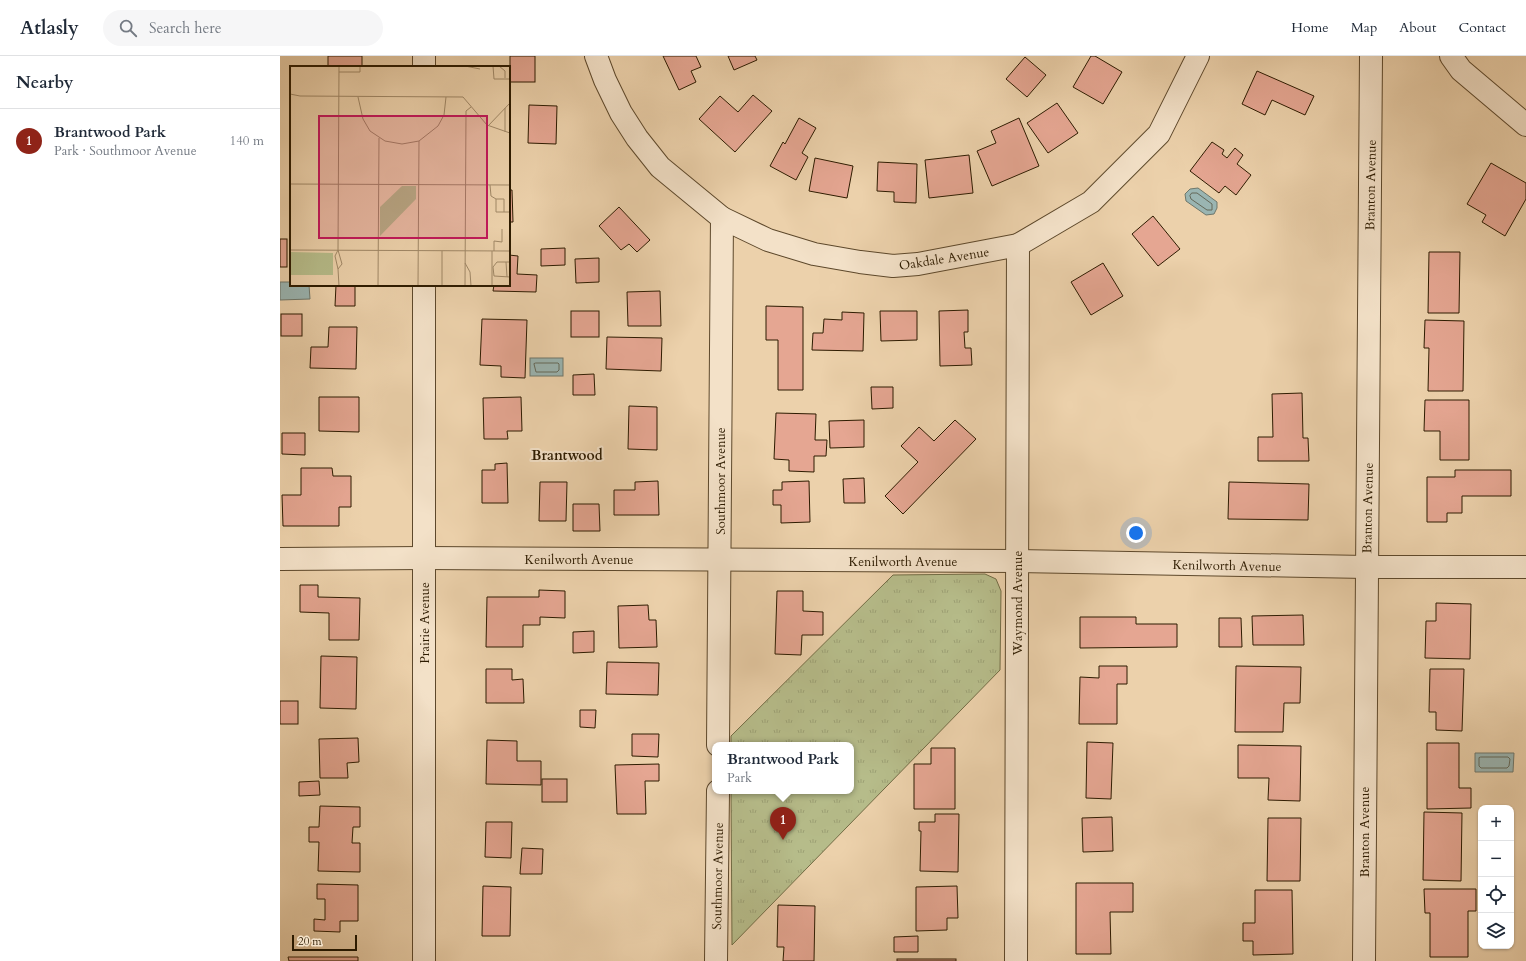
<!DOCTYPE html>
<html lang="en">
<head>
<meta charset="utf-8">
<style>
  body { margin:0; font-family:Cardo,serif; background:#f6f6f7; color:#1f2937 }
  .controls { position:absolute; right:12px; bottom:12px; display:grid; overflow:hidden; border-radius:8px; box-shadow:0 1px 3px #0004 }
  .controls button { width:36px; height:36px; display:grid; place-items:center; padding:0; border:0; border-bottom:1px solid #e0e1e3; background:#fff; color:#1f2937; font:20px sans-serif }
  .scale { position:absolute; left:12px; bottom:10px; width:65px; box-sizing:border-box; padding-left:4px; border:2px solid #2d1b00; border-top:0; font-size:11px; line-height:14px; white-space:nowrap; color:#2d1b00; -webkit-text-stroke:3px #f3e1c8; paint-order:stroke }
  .you { position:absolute; left:856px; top:477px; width:14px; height:14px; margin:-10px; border:3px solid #fff; border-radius:50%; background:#1a73e8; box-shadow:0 0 0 6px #1a73e833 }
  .badge { display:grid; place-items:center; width:26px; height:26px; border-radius:50%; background:#8f2418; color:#fff; font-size:13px; font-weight:700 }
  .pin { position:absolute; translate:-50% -33px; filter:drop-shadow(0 1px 2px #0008) }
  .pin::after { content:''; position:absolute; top:21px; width:14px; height:12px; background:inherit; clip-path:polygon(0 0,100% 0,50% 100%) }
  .popup { position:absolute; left:432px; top:686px; width:142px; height:52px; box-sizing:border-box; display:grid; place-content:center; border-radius:8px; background:#fff; filter:drop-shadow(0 1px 3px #0005); font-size:13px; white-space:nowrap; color:#747a83 }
  .popup b { font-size:15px; color:#1f2937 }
  .popup::after { content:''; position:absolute; left:50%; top:100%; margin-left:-8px; border:8px solid transparent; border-top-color:#fff }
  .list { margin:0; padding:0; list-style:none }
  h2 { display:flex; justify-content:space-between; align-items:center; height:52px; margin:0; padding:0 16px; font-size:17px }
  h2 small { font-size:13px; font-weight:400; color:#747a83 }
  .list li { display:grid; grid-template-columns:26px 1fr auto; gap:12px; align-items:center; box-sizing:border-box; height:64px; padding:0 16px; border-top:1px solid #e0e1e3 }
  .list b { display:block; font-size:15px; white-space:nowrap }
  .list p { margin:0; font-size:13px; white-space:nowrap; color:#747a83 }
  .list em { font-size:13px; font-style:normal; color:#747a83 }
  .icon { flex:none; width:22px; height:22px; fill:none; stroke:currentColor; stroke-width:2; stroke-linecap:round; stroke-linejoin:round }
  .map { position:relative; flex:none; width:1246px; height:905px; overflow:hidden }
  header { display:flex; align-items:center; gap:24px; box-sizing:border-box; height:56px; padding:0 20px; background:#fff; border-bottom:1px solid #e0e1e3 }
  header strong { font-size:19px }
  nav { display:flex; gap:22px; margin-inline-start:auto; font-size:14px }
  .search { width:280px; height:36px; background:#f6f6f7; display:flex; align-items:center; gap:10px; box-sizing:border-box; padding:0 14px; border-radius:22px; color:#747a83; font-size:15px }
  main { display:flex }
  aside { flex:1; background:#fff }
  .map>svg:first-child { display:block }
  .park { fill:url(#park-tufts); stroke:#726c45 }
  .water { fill:#9ab5b2; stroke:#6e776b }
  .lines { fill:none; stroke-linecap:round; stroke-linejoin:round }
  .shore { stroke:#646859; stroke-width:1 }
  .building { fill:#e5a692; stroke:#2d1b00 }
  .street-casing { stroke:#5d482b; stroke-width:24 }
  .street { stroke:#f3e1c8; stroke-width:22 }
  .labels { text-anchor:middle; stroke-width:4; stroke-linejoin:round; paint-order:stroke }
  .street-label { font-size:13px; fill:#2d1b00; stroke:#f3e1c8 }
  .neighbourhood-label { font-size:14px; font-weight:bold; fill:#2d1b00; stroke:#f3e1c8 }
  .inset-road { fill:none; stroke:#a08867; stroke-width:1 }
  .view { fill:#c2185b; fill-opacity:0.15; stroke:#c2185b; stroke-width:2 }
  .inset-edge { fill:none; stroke:#2d1b00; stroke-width:2 }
</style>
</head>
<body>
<header>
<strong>Atlasly</strong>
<div class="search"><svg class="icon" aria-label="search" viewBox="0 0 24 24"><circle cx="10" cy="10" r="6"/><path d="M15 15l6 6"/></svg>Search here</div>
<nav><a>Home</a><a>Map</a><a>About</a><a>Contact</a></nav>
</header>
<main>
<aside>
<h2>Nearby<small></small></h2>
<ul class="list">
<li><span class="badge">1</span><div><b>Brantwood Park</b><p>Park · Southmoor Avenue</p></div><em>140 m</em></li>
</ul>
</aside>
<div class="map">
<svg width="1246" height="905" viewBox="0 0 1246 905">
  <defs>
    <pattern id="park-tufts" width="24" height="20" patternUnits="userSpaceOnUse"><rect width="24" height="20" fill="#b6bc8a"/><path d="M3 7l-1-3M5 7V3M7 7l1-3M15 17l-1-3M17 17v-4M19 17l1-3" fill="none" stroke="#9da175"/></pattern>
  </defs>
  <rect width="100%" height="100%" fill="#ecd1ab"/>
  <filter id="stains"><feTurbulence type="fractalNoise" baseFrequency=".005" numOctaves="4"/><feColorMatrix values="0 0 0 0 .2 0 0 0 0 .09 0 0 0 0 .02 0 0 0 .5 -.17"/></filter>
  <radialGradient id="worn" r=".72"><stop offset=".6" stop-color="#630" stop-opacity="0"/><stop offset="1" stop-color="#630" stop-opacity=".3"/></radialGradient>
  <polygon class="park" points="705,518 716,523 721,535 720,614 452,889 451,735 571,735 571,689 451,689 451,680 613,519"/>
  <g class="water">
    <polygon points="918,132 937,146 937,152 934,158 926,159 906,145 905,138 910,133"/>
    <polygon points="0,226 11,226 11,229 29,229 30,243 0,244"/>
    <rect x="250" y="302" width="33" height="18"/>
    <polygon points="1195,697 1234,697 1233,716 1195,716"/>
  </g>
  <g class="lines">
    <g class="shore">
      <polygon points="912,137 917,137 932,148 932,154 927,154 911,143 910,140"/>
      <polygon points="256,307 278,307 279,308 279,314 277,316 256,316 254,308"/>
      <polygon points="1201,701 1228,701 1230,703 1229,710 1227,712 1201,712 1199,710 1199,702"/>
    </g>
  </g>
  <g class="building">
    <rect x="48" y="0" width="34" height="11"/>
    <rect x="230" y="0" width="25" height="26"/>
    <polygon points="383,0 416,0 421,11 411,15 416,26 399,34"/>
    <polygon points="448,0 475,0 477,4 454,14"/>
    <polygon points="811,0 815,0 842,16 823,48 793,31"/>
    <polygon points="745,1 766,19 747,41 726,23"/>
    <polygon points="977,15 1034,40 1025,59 992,44 985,59 962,48"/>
    <polygon points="473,39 492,55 455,96 419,63 440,40 458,56"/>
    <polygon points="777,47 798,77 768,97 747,67"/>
    <polygon points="249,49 277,50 276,88 248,87"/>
    <polygon points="519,62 536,72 522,97 528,101 516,124 490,110 503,86 505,88"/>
    <polygon points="739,62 759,110 712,130 697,95 716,87 711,75"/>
    <polygon points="932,86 944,94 942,98 947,102 955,92 963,99 957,108 971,119 956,139 945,130 939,137 910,115"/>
    <polygon points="689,99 693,137 649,142 645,104"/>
    <polygon points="535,102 573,110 567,142 529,135"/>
    <polygon points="598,106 637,108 636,147 614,146 614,136 597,135"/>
    <polygon points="1211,107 1246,127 1246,143 1225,180 1202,166 1206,159 1187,148"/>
    <polygon points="229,134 232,134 233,166 229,166"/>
    <polygon points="339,151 370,184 357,196 349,188 341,194 319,170"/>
    <polygon points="873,160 900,193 878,210 852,178"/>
    <rect x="0" y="183" width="7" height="28"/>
    <polygon points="285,192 285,209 261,210 261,193"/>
    <polygon points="1149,196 1180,196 1179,257 1148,257"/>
    <polygon points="229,199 238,200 237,218 257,219 256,236 213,235 214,229 229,229"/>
    <polygon points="319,202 319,226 296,227 295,203"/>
    <polygon points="823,207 843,240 811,259 791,226"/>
    <polygon points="56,229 75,229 75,250 55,250"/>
    <polygon points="380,235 381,270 348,270 347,236"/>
    <polygon points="486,250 523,251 523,334 498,334 498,284 486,284"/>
    <polygon points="688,254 688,276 684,276 685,292 691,292 692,309 660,310 659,255"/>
    <rect x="291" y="255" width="28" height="26"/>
    <polygon points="600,255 637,255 637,284 601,285"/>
    <polygon points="562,256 584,257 583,295 532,294 533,277 543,277 544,263 562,264"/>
    <rect x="1" y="258" width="21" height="22"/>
    <polygon points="202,263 247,264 245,322 221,321 221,310 200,309"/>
    <polygon points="1145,264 1184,265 1183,335 1148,335 1149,292 1144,292"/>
    <polygon points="49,271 77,271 76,313 30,312 31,291 48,291"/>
    <polygon points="327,281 382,282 381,315 326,313"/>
    <polygon points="314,318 315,339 293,339 293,319"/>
    <polygon points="591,331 613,331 613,352 592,353"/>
    <polygon points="1022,337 1023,382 1028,382 1029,405 978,405 978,381 993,381 992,338"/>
    <polygon points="39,341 79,341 79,376 39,375"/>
    <polygon points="241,341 242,375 227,375 228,383 204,383 203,342"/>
    <polygon points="1145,344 1189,344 1189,404 1160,404 1160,375 1144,375"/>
    <polygon points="349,350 377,351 377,394 348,393"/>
    <polygon points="496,357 536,358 535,384 547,384 546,400 534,400 534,416 509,415 509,404 494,403"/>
    <polygon points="584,364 584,391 550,392 549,365"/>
    <polygon points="675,364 696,383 623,458 605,440 638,406 621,390 639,371 654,385"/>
    <polygon points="2,377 25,377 25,399 2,398"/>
    <polygon points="227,407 228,447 202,447 202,414 215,414 215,408"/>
    <polygon points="21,412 52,412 53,420 71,420 71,451 59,451 59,470 3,470 2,439 21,439"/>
    <polygon points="1175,414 1231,414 1231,440 1182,440 1182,457 1167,457 1167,466 1147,466 1147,421 1175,421"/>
    <polygon points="584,422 585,447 564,447 563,423"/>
    <polygon points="378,425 379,459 334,459 334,434 355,434 355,426"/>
    <polygon points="529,425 530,466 501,467 501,449 493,449 493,434 502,434 502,426"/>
    <polygon points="260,426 287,426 286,465 259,465"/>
    <polygon points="949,426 1029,428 1028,464 948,463"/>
    <polygon points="293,448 319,448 320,475 293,475"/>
    <polygon points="20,529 38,529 38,541 80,542 79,584 49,584 49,557 20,556"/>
    <polygon points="259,534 285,535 285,562 260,561 260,569 243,569 243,591 206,591 207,541 259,541"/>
    <polygon points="497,535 523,535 523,555 543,556 543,579 522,579 521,599 495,598"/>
    <polygon points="1156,547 1191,548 1190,603 1145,602 1146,565 1156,565"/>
    <polygon points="368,549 369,564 376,564 377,591 339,592 338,550"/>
    <polygon points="1023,559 1024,589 973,589 972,560"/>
    <polygon points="800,561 856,561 856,568 897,568 897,591 800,592"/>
    <polygon points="939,562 961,562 962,591 939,591"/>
    <polygon points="314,575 314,596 293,597 293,576"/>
    <polygon points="41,600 77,601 76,653 40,652"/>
    <polygon points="327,606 379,607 378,639 326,638"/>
    <polygon points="819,610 847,610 847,628 837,628 837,668 799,668 800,621 819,622"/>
    <polygon points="956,610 1021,611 1020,647 1004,647 1003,676 955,676"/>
    <polygon points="206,613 232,613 232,624 243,623 244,647 206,647"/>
    <polygon points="1150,613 1184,613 1182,675 1156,674 1156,656 1149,656"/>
    <rect x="0" y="645" width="18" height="23"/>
    <polygon points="300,654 316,654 315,672 300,671"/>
    <polygon points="352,678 379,678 378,701 352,700"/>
    <polygon points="78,682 79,706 67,707 68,722 40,722 39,683"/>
    <polygon points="207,684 237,685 237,705 261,705 261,729 206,728"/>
    <polygon points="807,686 833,687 831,743 806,742"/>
    <polygon points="1147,687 1179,687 1179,732 1191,732 1191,752 1147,753"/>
    <polygon points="958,689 1021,690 1020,745 988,744 989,722 958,722"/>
    <polygon points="651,692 675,692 675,753 634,753 634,708 651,708"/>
    <polygon points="379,708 379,725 365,725 366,758 337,758 335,709"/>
    <rect x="262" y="723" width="25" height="23"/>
    <polygon points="39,725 40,739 19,740 19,726"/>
    <polygon points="40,750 80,751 80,771 73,771 72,787 80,787 80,816 38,815 39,786 29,786 29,771 39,771"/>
    <polygon points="1144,756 1182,757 1181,825 1143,824"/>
    <polygon points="655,758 679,758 678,816 640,815 641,775 639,775 639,766 655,766"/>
    <polygon points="832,761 833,795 803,796 802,762"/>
    <polygon points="988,762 1021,762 1020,825 987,825"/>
    <polygon points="206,766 232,766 231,802 205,801"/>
    <polygon points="242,792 263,793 262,818 240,818"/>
    <polygon points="796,827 853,827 853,856 830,856 831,898 796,898"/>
    <polygon points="37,828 78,829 78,865 60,865 60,876 34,875 34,863 45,864 45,843 37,843"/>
    <polygon points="203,830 231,831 230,880 202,880"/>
    <polygon points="677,830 678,862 667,862 667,874 636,875 636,831"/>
    <polygon points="1144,833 1196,833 1196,855 1188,855 1188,901 1150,901 1150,857 1145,857"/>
    <polygon points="975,834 1012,834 1013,898 973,899 973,885 963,885 963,867 975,867"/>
    <polygon points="498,849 535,850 534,905 503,905 504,891 497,891"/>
    <polygon points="638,880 638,896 614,896 614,881"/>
    <polygon points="8,901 78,901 78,905 9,905"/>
    <rect x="617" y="903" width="59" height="2"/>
  </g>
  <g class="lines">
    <defs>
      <g id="street">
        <polyline points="144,0 144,11"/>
        <polyline points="316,0 325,24 341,57 357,82 380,111 442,162 488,184 534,198 580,206 613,210 638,208 738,189 811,146 879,78 918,0"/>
        <polyline points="1171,0 1181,14 1246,69"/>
        <polyline points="0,503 144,502 737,505 1086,511 1246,511"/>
        <polyline points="438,689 442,162"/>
        <polyline points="144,905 144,229"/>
        <polyline points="436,905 438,735"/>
        <polyline points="736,905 738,189"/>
        <polyline points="1084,905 1091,0"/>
      </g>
    </defs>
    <use href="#street" class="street-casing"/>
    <use href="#street" class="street"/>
  </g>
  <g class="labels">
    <g class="street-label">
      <text transform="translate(1090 129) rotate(-89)" y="5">Branton Avenue</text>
      <text transform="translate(664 202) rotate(-9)" y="5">Oakdale Avenue</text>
      <text transform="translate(440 425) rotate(-90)" y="5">Southmoor Avenue</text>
      <text transform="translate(1087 452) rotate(-89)" y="5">Branton Avenue</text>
      <text x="299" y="508">Kenilworth Avenue</text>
      <text x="623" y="510">Kenilworth Avenue</text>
      <text transform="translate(947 509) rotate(1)" y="5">Kenilworth Avenue</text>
      <text transform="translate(737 547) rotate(-90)" y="5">Waymond Avenue</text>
      <text transform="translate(144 567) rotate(-90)" y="5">Prairie Avenue</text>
      <text transform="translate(1084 776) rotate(-90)" y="5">Branton Avenue</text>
      <text transform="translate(437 820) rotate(-89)" y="5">Southmoor Avenue</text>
    </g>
    <g class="neighbourhood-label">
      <text x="287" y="404">Brantwood</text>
    </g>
  </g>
  <g transform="translate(10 10)">
    <rect width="220" height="220" fill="#ecd1ab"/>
    <path d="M112 120H126V133L90 170V141ZM0 186 43 187V209H0Z" fill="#b6bc8a"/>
    <path class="inset-road" d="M175 0 190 3M203 0 204 13H220M209 0 215 5V12M49 6H70V0M0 28 10 30 173 31 197 59 220 67M68 31 73 53 80 65 95 75 112 78 129 75 148 60 154 49 156 31M215 42V66M198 60 220 37M0 118 220 119M200 119 201 130 206 133M214 146V133H206V146H220M0 184 220 185M48 184 45 190 48 203M152 185V220M202 185V220M204 185V175L212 176V163M216 196 217 211M220 196H207L203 201 204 210 220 211M175 197 180 206 181 220M49 220 48 203 52 198 48 184 49 0M88 220 89 72M128 220 129 75M175 220 176 45 181 41"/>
    <path class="view" d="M29 50H197V172H29Z"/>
    <rect width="220" height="220" class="inset-edge"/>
  </g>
  <rect width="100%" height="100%" filter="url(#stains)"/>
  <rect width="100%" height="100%" fill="url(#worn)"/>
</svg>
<div class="controls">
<button>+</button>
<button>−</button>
<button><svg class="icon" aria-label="locate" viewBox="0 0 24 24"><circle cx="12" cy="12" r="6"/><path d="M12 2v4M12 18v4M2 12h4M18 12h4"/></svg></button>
<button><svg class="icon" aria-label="layers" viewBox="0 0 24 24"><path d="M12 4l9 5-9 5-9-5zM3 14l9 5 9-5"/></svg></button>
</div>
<div class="scale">20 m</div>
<div class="you"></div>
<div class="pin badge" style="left:503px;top:784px">1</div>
<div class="popup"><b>Brantwood Park</b>Park</div>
</div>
</main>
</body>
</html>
